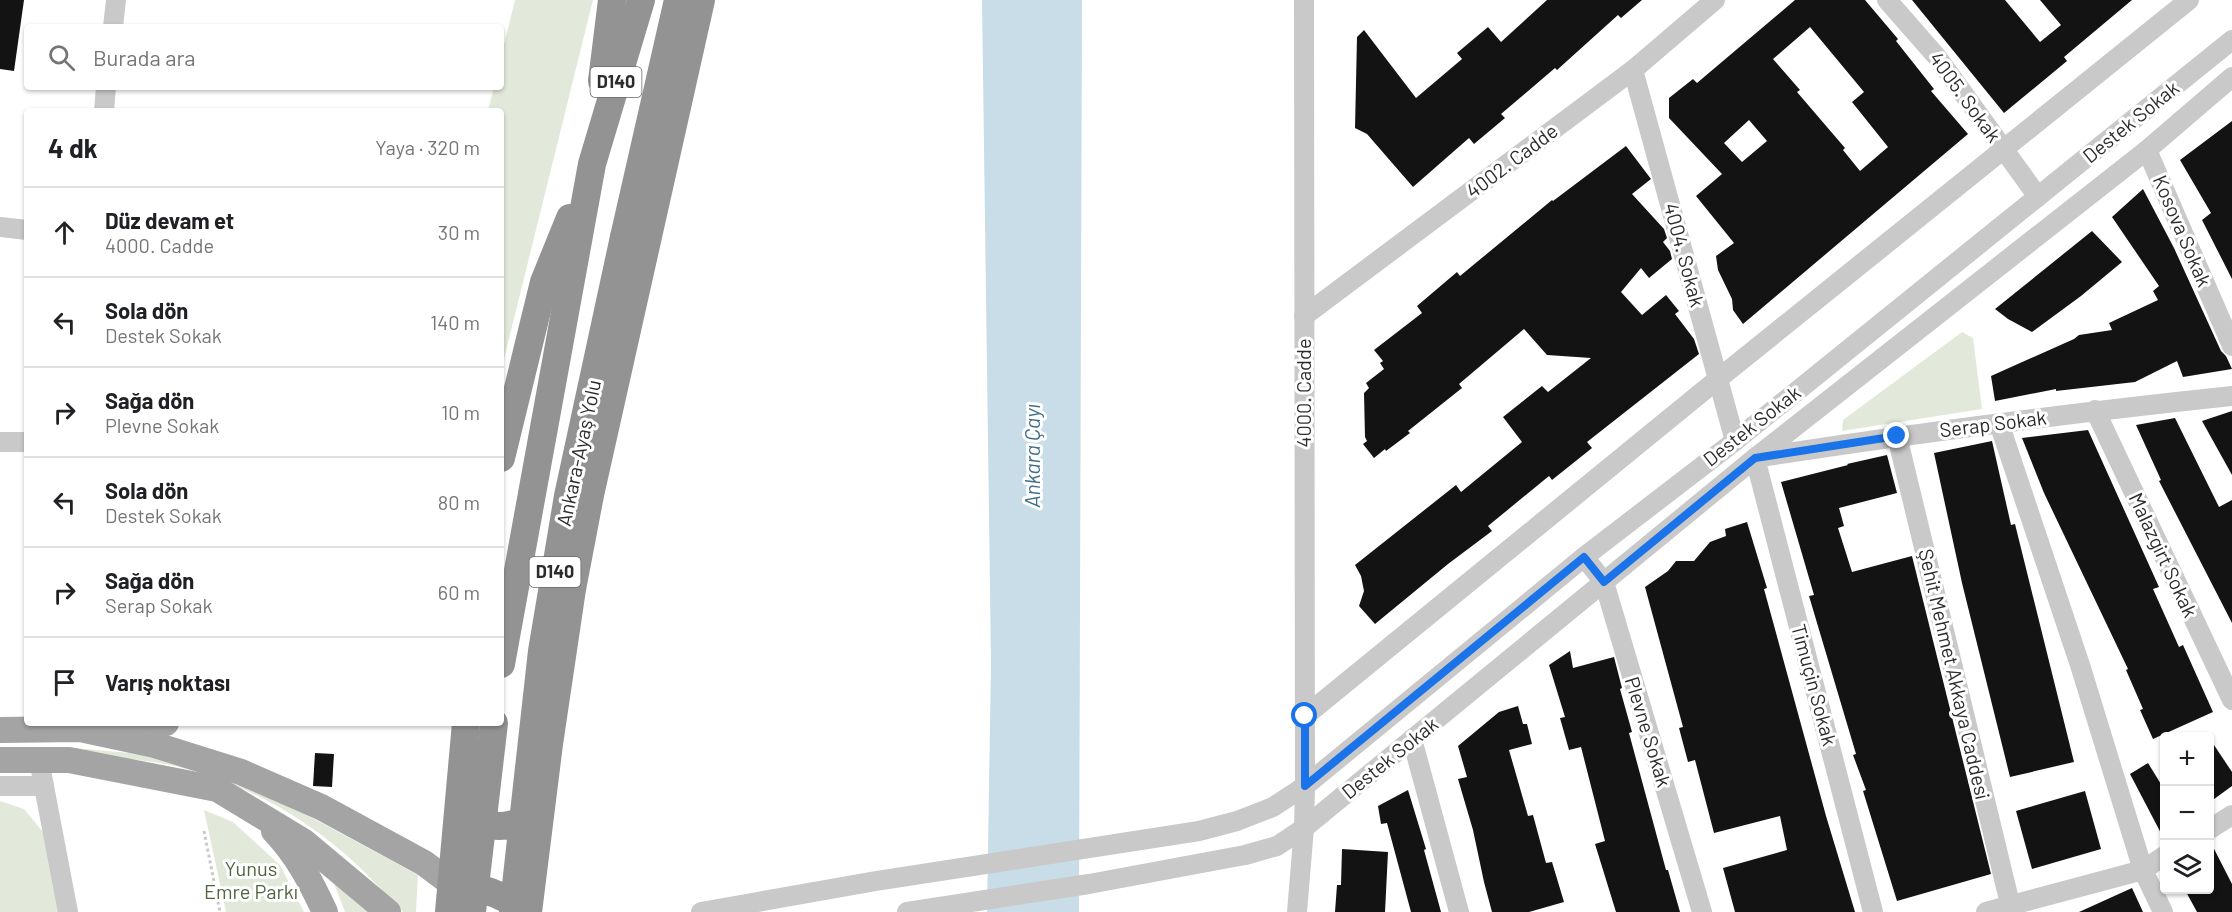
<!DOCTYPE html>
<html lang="tr">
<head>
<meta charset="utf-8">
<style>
  body { margin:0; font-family:Barlow,sans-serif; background:#f6f6f6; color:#202124 }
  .controls { position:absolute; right:18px; bottom:18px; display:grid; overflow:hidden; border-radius:6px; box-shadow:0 2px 4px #0004 }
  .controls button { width:54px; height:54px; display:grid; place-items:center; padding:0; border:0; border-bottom:2px solid #e0e0e0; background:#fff; color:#202124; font:30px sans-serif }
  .stop { position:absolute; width:18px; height:18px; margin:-14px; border:4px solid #1a73e8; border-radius:50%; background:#fff }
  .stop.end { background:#1a73e8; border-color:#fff; box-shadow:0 2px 6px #0008 }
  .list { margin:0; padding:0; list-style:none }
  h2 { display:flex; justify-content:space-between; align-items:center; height:78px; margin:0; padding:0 24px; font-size:26px }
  h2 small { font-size:20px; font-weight:400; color:#757577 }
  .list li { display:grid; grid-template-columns:39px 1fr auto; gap:18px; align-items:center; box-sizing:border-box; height:90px; padding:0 24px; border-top:2px solid #e0e0e0 }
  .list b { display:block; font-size:22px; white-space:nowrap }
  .list p { margin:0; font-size:20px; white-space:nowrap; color:#757577 }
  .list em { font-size:20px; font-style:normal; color:#757577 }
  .icon { flex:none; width:33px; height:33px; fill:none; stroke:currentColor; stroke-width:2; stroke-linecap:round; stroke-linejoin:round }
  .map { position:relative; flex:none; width:2232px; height:912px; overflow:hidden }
  .search { position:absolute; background:#fff; box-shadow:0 2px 4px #0004; left:24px; top:24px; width:480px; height:66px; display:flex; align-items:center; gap:15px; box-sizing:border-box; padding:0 21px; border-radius:6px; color:#757577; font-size:22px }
  .panel { position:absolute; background:#fff; box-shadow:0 2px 4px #0004; left:24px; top:108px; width:480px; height:618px; border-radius:6px }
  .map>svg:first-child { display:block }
  .green { fill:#e3e9da }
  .water { fill:#c8dde8 }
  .building { fill:#131313; fill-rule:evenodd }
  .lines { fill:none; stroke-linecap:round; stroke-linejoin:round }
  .path { stroke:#c9c9c9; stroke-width:3; stroke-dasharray:3 3; stroke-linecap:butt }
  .minor { stroke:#c9c9c9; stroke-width:20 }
  .major { stroke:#a4a4a4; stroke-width:26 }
  .highway { stroke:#939393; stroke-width:28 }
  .highway-bridge { stroke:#939393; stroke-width:28 }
  .route { stroke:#1a73e8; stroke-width:8 }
  .labels { text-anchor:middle; stroke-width:6; stroke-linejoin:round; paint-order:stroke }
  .shield { fill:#fff; stroke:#6b6b6b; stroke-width:1.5 }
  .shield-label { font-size:18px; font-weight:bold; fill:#2c2c2c }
  .street-label { font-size:20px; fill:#2c2c2c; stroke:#fff }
  .park-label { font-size:20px; fill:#51643d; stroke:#fff }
  .water-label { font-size:21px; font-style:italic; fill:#416f88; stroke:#fff }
</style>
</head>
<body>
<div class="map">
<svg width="2232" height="912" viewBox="0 0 2232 912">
  <rect width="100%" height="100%" fill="#fff"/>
  <g class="green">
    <polygon points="515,0 593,0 501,371 501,111 488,111 494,87 501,87 501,57"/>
    <polygon points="1962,332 1973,338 1982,409 1842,431 1843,420"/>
    <path d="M64 747 152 755 189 763 296 809 418 875 416 912H403C384 893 366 872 345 854 292 808 224 773 154 762 124 758 93 756 63 753L62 748Z"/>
    <polygon points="0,801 24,809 47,837 61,912 0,912"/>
    <polygon points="204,810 233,822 280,865 304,912 226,912"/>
    <polygon points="331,876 368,912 345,912"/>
  </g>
  <polygon class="water" points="982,0 1082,0 1079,912 987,912 991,663"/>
  <g class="building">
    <polygon points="0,0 24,0 14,71 0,69"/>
    <polygon points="1547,0 1642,0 1621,18 1618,15 1557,70 1555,68 1501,114 1505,118 1474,144 1469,138 1413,187 1367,134 1355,128 1357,37 1364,30 1416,98 1462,59 1457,53 1488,27 1501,42"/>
    <path d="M1795 0H1865L1898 39 1896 41 1934 89 1931 91 1968 134 1743 324 1733 310 1732 299 1718 270 1716 256 1734 243 1696 196 1722 174 1669 118V98L1693 79 1697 83ZM1810 27 1864 92 1852 102 1888 147 1860 171 1843 150 1845 148 1797 92 1800 90 1773 59ZM1749 120 1767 141 1742 162 1724 143Z"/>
    <polygon points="1912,0 2005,0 2040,42 2061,25 2040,0 2132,0 2064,57 2067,61 2004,113"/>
    <polygon points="2232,121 2232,279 2202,220 2211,213 2180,160"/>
    <polygon points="1626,146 1651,179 1632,194 1664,229 1667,238 1663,242 1670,251 1672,259 1649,278 1641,268 1621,292 1642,315 1666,295 1679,311 1675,314 1694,339 1699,354 1587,442 1592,448 1552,480 1549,476 1488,526 1492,531 1448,564 1375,624 1359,606 1364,591 1361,576 1355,565 1456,485 1461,492 1522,442 1503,417 1542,386 1548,392 1591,358 1547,355 1524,329 1459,384 1462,388 1408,431 1410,433 1386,451 1385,449 1374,458 1363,444 1367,441 1365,437 1364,393 1369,388 1366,383 1384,369 1380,363 1383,361 1374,350 1422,313 1417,306 1457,272 1460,276 1552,200 1553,201"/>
    <polygon points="2143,189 2174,248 2221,351 2226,356 2232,369 2183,377 2177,361 2135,382 2056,391 2056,389 1995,401 1991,376 2074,339 2079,335 2112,330 2109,323 2158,300 2153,291 2159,286 2112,217"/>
    <polygon points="2092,231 2122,262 2081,296 2032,332 2008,319 1995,309"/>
    <polygon points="2232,411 2232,475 2202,421"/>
    <polygon points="2175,418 2219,507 2232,500 2232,623 2159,481 2161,480 2136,425"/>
    <polygon points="2088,430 2159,587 2153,589 2179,647 2183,645 2213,712 2153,739 2140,710 2143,709 2126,670 2128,669 2044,493 2022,438"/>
    <polygon points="1992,441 2011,525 2015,524 2074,762 2010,777 1962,583 1934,453"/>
    <polygon points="1887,455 1897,493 1839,508 1844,526 1838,528 1852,572 1912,556 1991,874 1897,901 1863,791 1866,790 1853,755 1856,754 1809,596 1814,595 1781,482 1848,465 1847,464"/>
    <polygon points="1747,522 1767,588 1764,589 1826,816 1855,912 1735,912 1723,868 1787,850 1780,816 1714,833 1695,760 1688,762 1679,728 1683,727 1645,587 1668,571 1676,561 1694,561 1710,542 1726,536 1725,529"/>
    <polygon points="1570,651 1573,668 1614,657 1622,688 1620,689 1632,732 1629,733 1666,870 1668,870 1680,912 1616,912 1595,844 1605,841 1581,747 1569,750 1560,718 1565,717 1549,665"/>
    <polygon points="1518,706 1523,724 1527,724 1532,744 1509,750 1528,816 1533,815 1546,863 1552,862 1564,902 1529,912 1492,912 1484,882 1473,830 1458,779 1467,777 1458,746 1499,712"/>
    <polygon points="2210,739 2232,772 2232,786 2210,802"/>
    <polygon points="315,753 334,754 332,787 313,786"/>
    <polygon points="2148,763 2164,789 2164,839 2130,774"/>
    <polygon points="1408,790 1426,849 1424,850 1441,912 1411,912 1387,823 1381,824 1378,806"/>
    <polygon points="2085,791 2101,849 2032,869 2016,811"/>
    <polygon points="2210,841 2232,884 2232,912 2197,912 2185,890 2210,890"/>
    <polygon points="1342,849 1388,852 1385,912 1335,912 1337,885 1341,885"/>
    <polygon points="2132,888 2143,912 2079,912"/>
  </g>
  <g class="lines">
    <polyline class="path" points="204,831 220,912"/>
    <g class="minor">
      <polyline points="1887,0 1937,57 2038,197"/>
      <polyline points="113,27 116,0"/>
      <polyline points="1633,70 1735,441"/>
      <polyline points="104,111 106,87"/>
      <polyline points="2147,150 2232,346"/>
      <polyline points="0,227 27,230"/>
      <polyline points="1304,316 1633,70 1715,0"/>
      <polyline points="2095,410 2232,700"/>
      <polyline points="1999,423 2080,665 2143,870 2163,912"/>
      <polyline points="1897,436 2012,912"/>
      <polyline points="0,442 27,442"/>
      <polyline points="1584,557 1604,582 1702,912"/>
      <polyline points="1305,716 1718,379 2189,0"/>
      <polyline points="1412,739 1459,912"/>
      <polyline points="39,760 68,912"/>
      <polyline points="0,786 44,786"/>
      <polyline points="2210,829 2232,815"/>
      <polyline points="701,912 876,881 1199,831 1237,821 1273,807 1305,786 1584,557 1735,441 2232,40"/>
      <polyline points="907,912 1089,884 1245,855 1277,846 1304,828 1755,458 2147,150 2232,77"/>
      <polyline points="1297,912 1304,828 1305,786 1304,0"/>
      <path d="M1873 912 1755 458C1914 433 2072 413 2232 396"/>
      <polyline points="1986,912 2143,870 2164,856"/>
    </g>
    <g class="major">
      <polyline points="115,728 166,723"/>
      <polyline points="0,730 80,729 155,745 241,772 321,807 424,863 452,884"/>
      <polyline points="0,760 69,760 217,789 303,841 388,912"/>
      <path d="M274 831C297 855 311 882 325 912"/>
    </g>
    <g class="highway">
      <polyline points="602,81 612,0"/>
      <polyline points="624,237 678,0"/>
      <polyline points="501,458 544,282 570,218"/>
      <polyline points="501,664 592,164 641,0"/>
      <path d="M464 809C484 834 522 830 540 806"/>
      <path d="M452 884C480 886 506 896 528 912"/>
      <polyline points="449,912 466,723"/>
      <polyline points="528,912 549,744 572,589 590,495 701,0"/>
    </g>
    <g class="highway-bridge">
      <polyline points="472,912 494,723"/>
      <polyline points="513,912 542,651 568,496 624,237"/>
    </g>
  </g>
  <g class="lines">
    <polyline class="route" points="1305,716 1305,786 1584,557 1604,582 1755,458 1897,436"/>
  </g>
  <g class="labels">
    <g class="shield">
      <rect x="590.5" y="67" width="51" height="30" rx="4.5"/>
      <rect x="529.5" y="557" width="51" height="30" rx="4.5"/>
    </g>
    <g class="shield-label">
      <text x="616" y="88">D140</text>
      <text x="555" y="578">D140</text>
    </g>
    <g class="street-label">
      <text transform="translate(1965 97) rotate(54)" y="7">4005. Sokak</text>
      <text transform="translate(2131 122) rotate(-39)" y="7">Destek Sokak</text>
      <text transform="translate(1512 161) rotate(-37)" y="7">4002. Cadde</text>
      <text transform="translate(2182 231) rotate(67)" y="7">Kosova Sokak</text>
      <text transform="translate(1684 255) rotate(75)" y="7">4004. Sokak</text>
      <text transform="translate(1304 393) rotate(-90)" y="7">4000. Cadde</text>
      <text transform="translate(1993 424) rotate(-7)" y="7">Serap Sokak</text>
      <text transform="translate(1752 426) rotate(-38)" y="7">Destek Sokak</text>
      <text transform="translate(579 453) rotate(-78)" y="7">Ankara-Ayaş Yolu</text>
      <text transform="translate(2163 555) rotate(65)" y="7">Malazgirt Sokak</text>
      <text transform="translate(1954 674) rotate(77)" y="7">Şehit Mehmet Akkaya Caddesi</text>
      <text transform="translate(1814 685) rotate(75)" y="7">Timuçin Sokak</text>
      <text transform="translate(1648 732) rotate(73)" y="7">Plevne Sokak</text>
      <text transform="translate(1390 758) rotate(-39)" y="7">Destek Sokak</text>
    </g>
    <g class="park-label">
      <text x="251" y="876">Yunus<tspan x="251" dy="23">Emre Parkı</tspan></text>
    </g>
    <g class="water-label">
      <text transform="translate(1033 456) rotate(-90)" y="7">Ankara Çayı</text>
    </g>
  </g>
</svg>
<div class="controls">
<button>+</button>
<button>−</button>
<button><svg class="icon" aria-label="layers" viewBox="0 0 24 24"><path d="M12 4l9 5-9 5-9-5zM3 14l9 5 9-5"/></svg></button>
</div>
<div class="stop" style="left:1305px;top:716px"></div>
<div class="stop end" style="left:1897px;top:436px"></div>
<div class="search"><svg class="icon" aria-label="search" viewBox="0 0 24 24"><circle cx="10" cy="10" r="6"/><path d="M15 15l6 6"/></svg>Burada ara</div>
<section class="panel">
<h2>4 dk<small>Yaya · 320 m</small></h2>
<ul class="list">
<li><svg class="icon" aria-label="ahead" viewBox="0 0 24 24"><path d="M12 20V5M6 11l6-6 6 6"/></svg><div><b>Düz devam et</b><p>4000. Cadde</p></div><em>30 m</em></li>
<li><svg class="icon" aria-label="left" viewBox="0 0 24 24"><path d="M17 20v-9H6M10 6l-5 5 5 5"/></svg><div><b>Sola dön</b><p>Destek Sokak</p></div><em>140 m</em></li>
<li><svg class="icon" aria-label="right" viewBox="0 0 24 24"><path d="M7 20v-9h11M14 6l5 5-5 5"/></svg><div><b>Sağa dön</b><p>Plevne Sokak</p></div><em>10 m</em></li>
<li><svg class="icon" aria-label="left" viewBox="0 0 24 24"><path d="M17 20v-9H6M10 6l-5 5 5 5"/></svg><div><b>Sola dön</b><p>Destek Sokak</p></div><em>80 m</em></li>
<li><svg class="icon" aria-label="right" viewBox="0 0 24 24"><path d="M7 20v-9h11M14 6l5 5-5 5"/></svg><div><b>Sağa dön</b><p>Serap Sokak</p></div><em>60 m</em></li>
<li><svg class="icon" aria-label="arrive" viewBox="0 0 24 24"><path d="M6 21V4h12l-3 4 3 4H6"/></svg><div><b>Varış noktası</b></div></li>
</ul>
</section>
</div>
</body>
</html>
